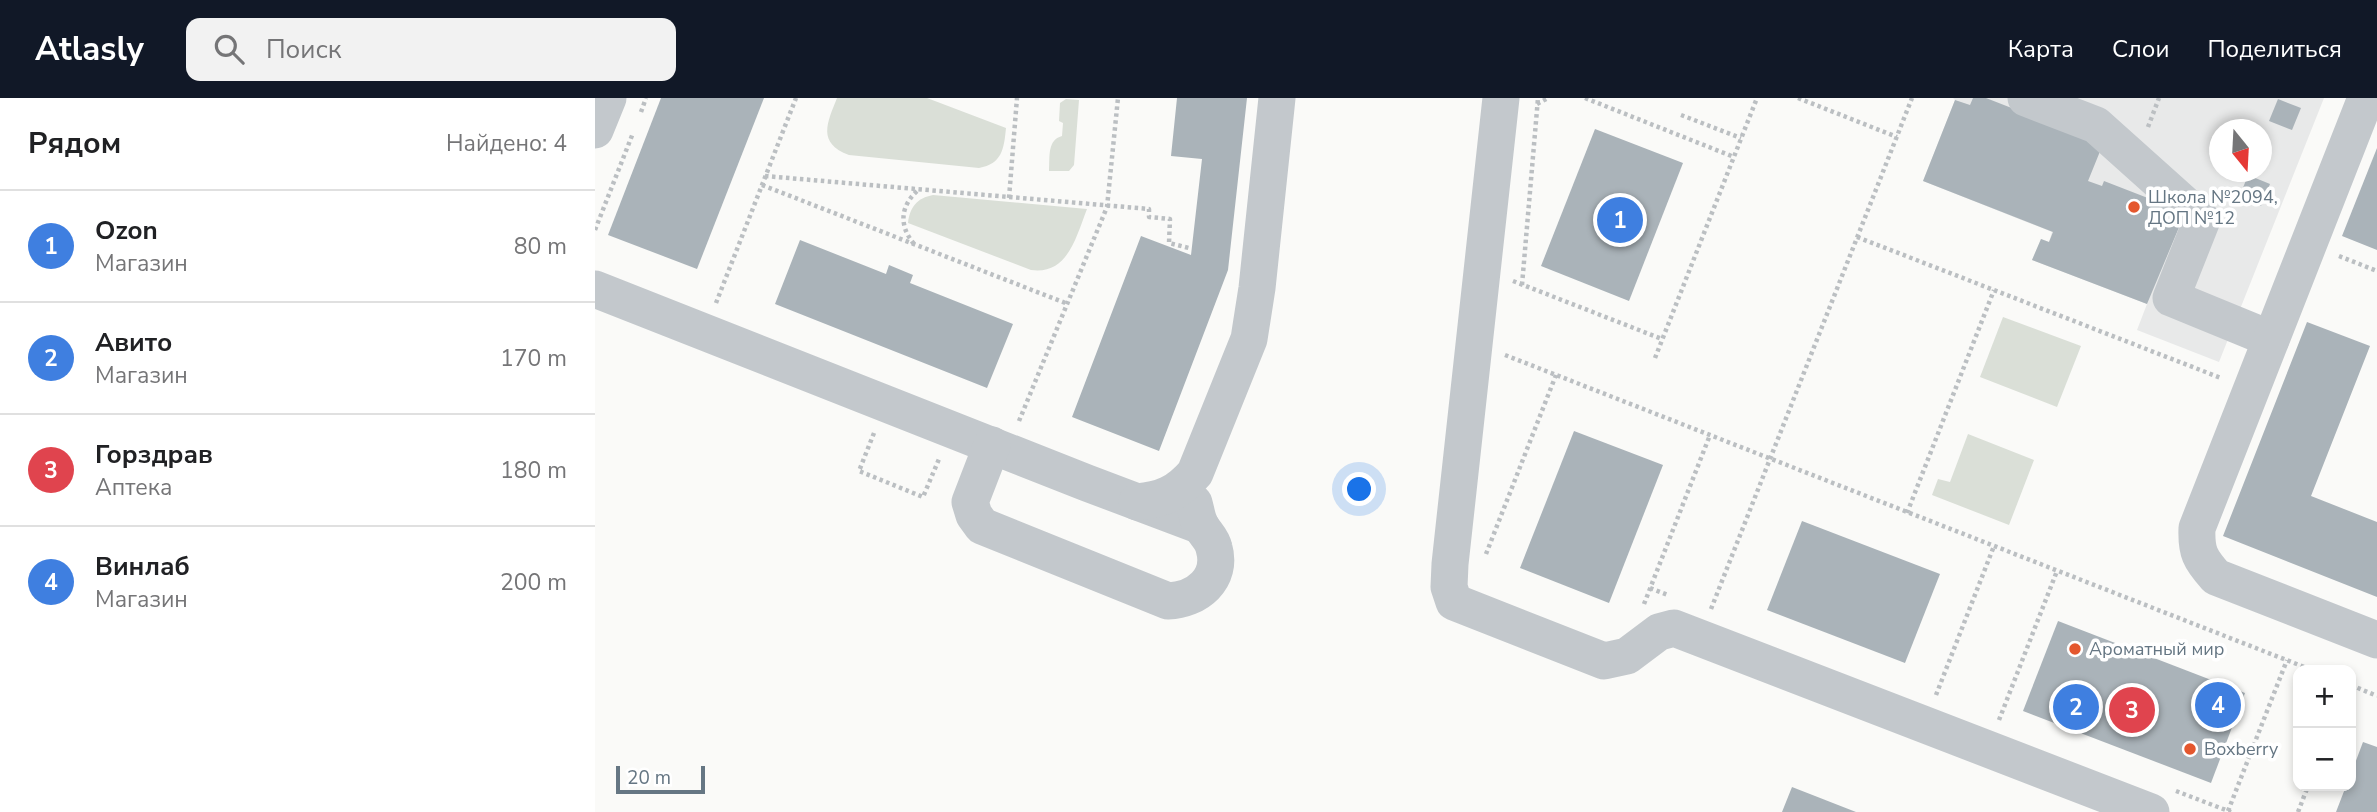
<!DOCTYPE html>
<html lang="ru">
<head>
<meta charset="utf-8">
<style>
  body { margin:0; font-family:"Nunito Sans",sans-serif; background:#f2f2f2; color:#202124 }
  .controls { position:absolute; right:21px; bottom:21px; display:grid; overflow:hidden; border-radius:14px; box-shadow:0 4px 10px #0003 }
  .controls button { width:63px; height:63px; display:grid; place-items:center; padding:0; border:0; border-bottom:2px solid #e0e0e0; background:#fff; color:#202124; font:35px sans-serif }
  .compass { position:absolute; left:1614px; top:21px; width:63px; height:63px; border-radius:50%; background:#fff; box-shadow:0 4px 10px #0003; rotate:162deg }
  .scale { position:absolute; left:21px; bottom:18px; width:89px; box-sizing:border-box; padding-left:7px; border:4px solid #657683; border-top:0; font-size:19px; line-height:24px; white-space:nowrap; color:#657683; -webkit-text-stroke:5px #fff; paint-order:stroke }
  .you { position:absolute; left:765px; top:392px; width:24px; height:24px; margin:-18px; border:5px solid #fff; border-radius:50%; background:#1a73e8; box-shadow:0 0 0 10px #1a73e833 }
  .badge { display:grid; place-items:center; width:46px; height:46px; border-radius:50%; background:#111827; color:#fff; font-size:23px; font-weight:700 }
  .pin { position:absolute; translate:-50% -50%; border:4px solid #fff; box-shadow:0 2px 7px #0006 }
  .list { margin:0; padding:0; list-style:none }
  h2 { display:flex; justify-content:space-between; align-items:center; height:91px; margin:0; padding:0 28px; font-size:30px }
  h2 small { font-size:23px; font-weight:400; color:#757577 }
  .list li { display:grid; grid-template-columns:46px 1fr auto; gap:21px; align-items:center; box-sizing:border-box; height:112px; padding:0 28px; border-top:2px solid #e0e0e0 }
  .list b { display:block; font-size:26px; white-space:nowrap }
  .list p { margin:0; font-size:23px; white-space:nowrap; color:#757577 }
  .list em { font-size:23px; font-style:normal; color:#757577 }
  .icon { flex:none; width:38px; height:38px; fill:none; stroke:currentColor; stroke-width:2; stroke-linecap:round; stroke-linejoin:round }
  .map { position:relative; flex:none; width:1782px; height:714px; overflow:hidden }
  header { display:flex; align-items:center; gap:42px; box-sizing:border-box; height:98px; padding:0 35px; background:#111827; color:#fff }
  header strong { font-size:33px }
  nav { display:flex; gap:38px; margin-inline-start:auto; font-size:24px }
  .search { width:490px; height:63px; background:#f2f2f2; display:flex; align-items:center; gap:18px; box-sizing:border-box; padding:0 24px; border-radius:14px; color:#757577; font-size:26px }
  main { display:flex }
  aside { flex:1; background:#fff }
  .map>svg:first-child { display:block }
  .built { fill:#e8e9e9; fill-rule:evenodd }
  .green { fill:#dadfd7 }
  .building { fill:#aab3b9 }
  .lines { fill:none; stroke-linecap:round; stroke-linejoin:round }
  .path { stroke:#bbbfc2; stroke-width:4.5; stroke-dasharray:3.5 3.5; stroke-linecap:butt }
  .minor { stroke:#c3c8cc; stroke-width:37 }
  .poi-dot { fill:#e4572e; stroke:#fff; stroke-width:2.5 }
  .labels { text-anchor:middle; stroke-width:7; stroke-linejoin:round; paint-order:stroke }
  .poi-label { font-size:18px; fill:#657683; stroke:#fff; text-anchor:start }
</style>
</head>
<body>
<header>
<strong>Atlasly</strong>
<div class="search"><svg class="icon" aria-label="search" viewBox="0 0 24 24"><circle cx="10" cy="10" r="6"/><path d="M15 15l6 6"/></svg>Поиск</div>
<nav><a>Карта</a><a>Слои</a><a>Поделиться</a></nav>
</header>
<main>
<aside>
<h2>Рядом<small>Найдено: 4</small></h2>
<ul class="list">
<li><span class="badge" style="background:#3f7fe0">1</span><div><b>Ozon</b><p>Магазин</p></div><em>80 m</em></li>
<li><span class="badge" style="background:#3f7fe0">2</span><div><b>Авито</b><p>Магазин</p></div><em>170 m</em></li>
<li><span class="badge" style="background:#e0444e">3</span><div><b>Горздрав</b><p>Аптека</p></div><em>180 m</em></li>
<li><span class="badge" style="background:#3f7fe0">4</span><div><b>Винлаб</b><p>Магазин</p></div><em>200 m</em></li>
</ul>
</aside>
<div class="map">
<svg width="1782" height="714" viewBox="0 0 1782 714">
  <rect width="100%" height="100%" fill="#fafaf8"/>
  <path class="built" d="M1358 0H1729L1624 264 1542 232 1552 206 1437 162 1446 141 1454 144 1457 134 1328 83 1360 2ZM1624 32H1666V74H1624Z"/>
  <g class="green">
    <path d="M242 0H332L411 30C409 51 407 66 384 70L254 57C222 45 232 25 242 0Z"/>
    <path d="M471 1 484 2 479 67 474 73H454C455 59 452 42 467 38L468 25 464 23 465 5Z"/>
    <path d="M338 97 492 111C481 139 473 177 436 172L313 125C315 109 322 100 338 97Z"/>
    <polygon points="1408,219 1486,248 1462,309 1385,279"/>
    <polygon points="1373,336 1439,362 1414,427 1337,397 1343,381 1355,384"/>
  </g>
  <g class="building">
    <polygon points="66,0 169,0 102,171 13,137"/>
    <polygon points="582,0 652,0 633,172 564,353 477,319 546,138 596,157 607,61 576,58"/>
    <polygon points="1378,0 1391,0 1508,46 1493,83 1507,88 1509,83 1576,109 1571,121 1585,127 1552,206 1437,162 1446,141 1454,144 1458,134 1328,83 1360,2 1375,7"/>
    <polygon points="1683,1 1706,10 1697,32 1674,23"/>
    <polygon points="1000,31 1088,65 1034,203 946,168"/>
    <polygon points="1782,50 1782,152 1747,138"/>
    <polygon points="1653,77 1675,86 1666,108 1644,100"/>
    <polygon points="205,142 291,176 294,167 318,177 315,185 418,226 392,290 180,206"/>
    <polygon points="1712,224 1775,248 1716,398 1782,424 1782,499 1628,438"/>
    <polygon points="979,333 1068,367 1014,505 925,470"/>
    <polygon points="1207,423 1345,476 1310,565 1172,512"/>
    <polygon points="1463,523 1650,595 1616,685 1428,613"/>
    <polygon points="1768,644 1782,649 1782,714 1741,714 1751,688 1756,688 1756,676"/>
    <polygon points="1197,689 1261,714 1187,714"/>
  </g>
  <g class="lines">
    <g class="path">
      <polyline points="990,0 1139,59"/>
      <polyline points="1203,0 1302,39"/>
      <polyline points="942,6 953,0"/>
      <polyline points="46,14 51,0"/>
      <polyline points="1086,17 1146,40"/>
      <polyline points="1553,29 1564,0"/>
      <polyline points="170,78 554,111 554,119 575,121 574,145 594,150"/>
      <polyline points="167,87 473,206"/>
      <polyline points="414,100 422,0"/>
      <polyline points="0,132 38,35"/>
      <polyline points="1262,139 1626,280"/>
      <path d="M319 146C304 128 305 109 322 93"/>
      <polyline points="1744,158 1782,173"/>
      <polyline points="918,183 1067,241"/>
      <polyline points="927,187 943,0"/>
      <polyline points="121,205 201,0"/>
      <polyline points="910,257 1717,572"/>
      <polyline points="1060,260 1162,0"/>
      <polyline points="424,323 512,109 523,0"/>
      <polyline points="279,335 264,373 328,399 344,361"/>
      <polyline points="1312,415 1399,192"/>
      <polyline points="891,456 961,277"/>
      <polyline points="1055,490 1073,497"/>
      <polyline points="1049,506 1115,337"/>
      <polyline points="1116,511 1317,0"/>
      <polyline points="1756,587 1782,598"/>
      <polyline points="1341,597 1399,448"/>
      <polyline points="1404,622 1462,473"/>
      <polyline points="1581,693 1636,714"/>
      <polyline points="1633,713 1692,562"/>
      <polyline points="1703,714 1713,688"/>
    </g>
    <g class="minor">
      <polyline points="906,0 855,466 854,489 859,504 1009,563 1032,558 1064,534 1079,530 1556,714"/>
      <polyline points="1431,0 1501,27 1607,122 1576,200 1676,241"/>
      <path d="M1771 0 1602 430C1601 454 1605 461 1621 479L1782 542"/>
      <polyline points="0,32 13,0"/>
      <polyline points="0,191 492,385 606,428"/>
      <path d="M397 347 375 404 379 417 387 428 573 503C602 502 628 481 619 450 617 440 609 435 605 426 602 420 601 412 599 405"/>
      <path d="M542 404C567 402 583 395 600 375L654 241 662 190 682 0"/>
    </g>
  </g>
  <g class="poi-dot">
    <circle cx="1539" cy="109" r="7"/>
    <circle cx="1480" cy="551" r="7"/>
    <circle cx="1595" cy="651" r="7"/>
  </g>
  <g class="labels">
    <g class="poi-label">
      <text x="1553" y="105">Школа №2094,<tspan x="1553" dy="21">ДОП №12</tspan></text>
      <text x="1494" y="557">Ароматный мир</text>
      <text x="1609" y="657">Boxberry</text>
    </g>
  </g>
</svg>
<div class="controls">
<button>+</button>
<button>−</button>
</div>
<svg class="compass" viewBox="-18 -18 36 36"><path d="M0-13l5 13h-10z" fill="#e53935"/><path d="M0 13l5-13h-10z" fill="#757577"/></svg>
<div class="scale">20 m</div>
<div class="you"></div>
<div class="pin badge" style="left:1025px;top:122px;background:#3f7fe0">1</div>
<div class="pin badge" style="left:1481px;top:609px;background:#3f7fe0">2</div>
<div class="pin badge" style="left:1537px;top:612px;background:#e0444e">3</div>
<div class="pin badge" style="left:1623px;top:607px;background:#3f7fe0">4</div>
</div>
</main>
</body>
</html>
